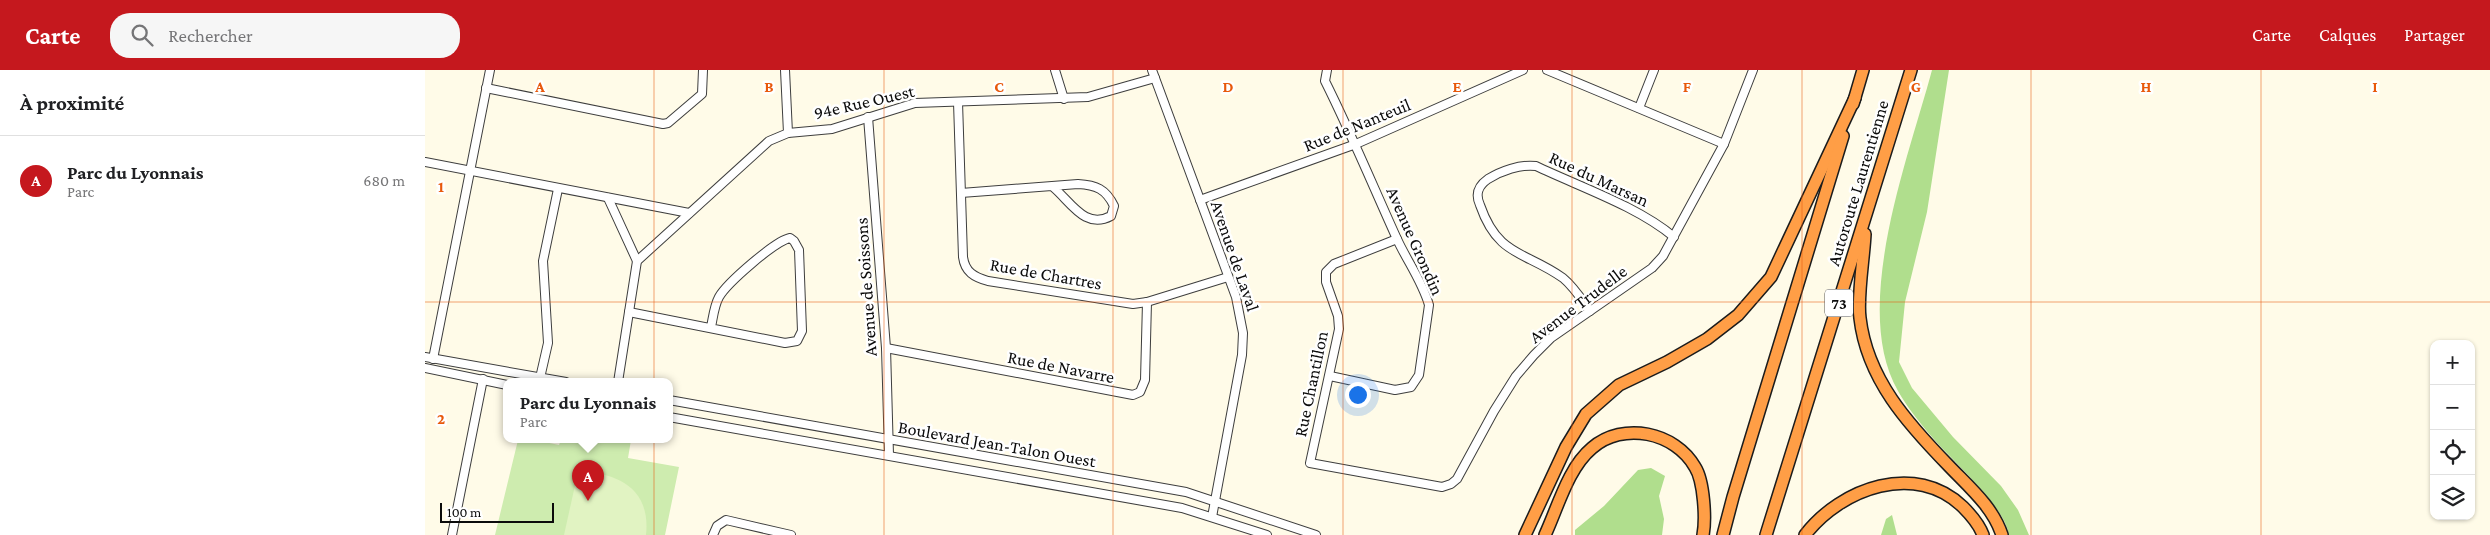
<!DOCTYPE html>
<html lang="fr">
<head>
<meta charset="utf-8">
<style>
  body { margin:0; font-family:"Crimson Pro",serif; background:#f6f6f6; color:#202124 }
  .controls { position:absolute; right:15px; bottom:15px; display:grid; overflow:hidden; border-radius:10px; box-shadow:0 1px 4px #0004 }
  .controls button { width:45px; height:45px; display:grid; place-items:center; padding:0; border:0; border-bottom:1px solid #e0e0e0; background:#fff; color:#202124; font:25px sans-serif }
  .scale { position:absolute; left:15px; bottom:12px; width:114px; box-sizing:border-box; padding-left:5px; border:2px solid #0b0b0b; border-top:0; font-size:14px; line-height:18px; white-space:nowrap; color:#0b0b0b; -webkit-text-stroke:4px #fff; paint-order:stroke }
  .you { position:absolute; left:932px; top:324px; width:18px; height:18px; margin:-12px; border:4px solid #fff; border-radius:50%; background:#1a73e8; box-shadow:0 0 0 8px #1a73e833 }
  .badge { display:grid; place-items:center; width:32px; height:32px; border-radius:50%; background:#c5181e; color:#fff; font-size:16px; font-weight:700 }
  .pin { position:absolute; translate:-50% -41px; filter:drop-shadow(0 1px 2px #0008) }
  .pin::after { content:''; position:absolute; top:26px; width:18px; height:15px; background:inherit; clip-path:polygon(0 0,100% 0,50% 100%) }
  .popup { position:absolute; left:78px; top:308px; width:170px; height:65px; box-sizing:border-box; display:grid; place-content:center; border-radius:10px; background:#fff; filter:drop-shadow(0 1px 4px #0005); font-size:16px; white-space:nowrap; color:#757577 }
  .popup b { font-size:19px; color:#202124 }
  .popup::after { content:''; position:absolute; left:50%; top:100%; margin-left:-10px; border:10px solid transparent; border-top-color:#fff }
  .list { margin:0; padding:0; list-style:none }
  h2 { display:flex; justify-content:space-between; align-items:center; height:65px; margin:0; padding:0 20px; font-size:21px }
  h2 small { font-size:16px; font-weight:400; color:#757577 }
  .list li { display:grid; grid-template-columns:32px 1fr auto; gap:15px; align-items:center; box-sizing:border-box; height:90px; padding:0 20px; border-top:1px solid #e0e0e0 }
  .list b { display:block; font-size:19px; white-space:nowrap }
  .list p { margin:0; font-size:16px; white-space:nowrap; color:#757577 }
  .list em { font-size:16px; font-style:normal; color:#757577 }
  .icon { flex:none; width:28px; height:28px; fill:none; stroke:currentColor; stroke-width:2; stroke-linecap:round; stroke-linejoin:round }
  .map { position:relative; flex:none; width:2065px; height:465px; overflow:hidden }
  header { display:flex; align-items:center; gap:30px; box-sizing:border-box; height:70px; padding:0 25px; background:#c5181e; color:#fff }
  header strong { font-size:24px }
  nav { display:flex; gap:28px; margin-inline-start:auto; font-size:18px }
  .search { width:350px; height:45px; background:#f6f6f6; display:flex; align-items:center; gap:12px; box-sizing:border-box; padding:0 18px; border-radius:20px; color:#757577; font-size:19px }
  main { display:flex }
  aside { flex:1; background:#fff }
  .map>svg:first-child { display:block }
  .green { fill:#ceecaf }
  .forest { fill:#b0de8d }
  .pitch { fill:#e1f3c2 }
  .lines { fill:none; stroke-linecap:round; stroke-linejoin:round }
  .minor-casing { stroke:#3e3e3e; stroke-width:10 }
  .highway-casing { stroke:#1c1c1c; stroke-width:14 }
  .minor { stroke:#fff; stroke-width:8 }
  .highway { stroke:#ff9e46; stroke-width:11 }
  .grid { fill:none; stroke:#e8590c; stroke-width:1; stroke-opacity:0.55 }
  .labels { text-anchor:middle; stroke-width:5; stroke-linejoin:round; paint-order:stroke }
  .shield { fill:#fff; stroke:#545454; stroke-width:1 }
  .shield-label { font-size:16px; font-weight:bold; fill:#0b0b0b }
  .street-label { font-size:18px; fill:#0b0b0b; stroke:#fff }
  .grid-label { font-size:16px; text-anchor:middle; font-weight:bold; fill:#e8590c; stroke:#fff; stroke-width:5; stroke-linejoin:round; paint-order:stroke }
</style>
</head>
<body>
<header>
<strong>Carte</strong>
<div class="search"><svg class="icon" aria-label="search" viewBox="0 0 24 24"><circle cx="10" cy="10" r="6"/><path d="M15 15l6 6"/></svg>Rechercher</div>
<nav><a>Carte</a><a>Calques</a><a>Partager</a></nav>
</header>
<main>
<aside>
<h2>À proximité<small></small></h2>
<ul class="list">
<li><span class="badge">A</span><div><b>Parc du Lyonnais</b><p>Parc</p></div><em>680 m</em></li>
</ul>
</aside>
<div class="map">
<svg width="2065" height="465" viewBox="0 0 2065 465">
  <rect width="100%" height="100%" fill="#fffbe8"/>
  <polygon class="green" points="93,370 110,370 134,375 136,370 206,370 203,388 254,397 240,465 70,465"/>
  <g class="forest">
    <path d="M1507 0H1524L1502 142 1480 232 1474 292 1487 318 1528 367 1576 416 1593 440 1604 465H1584C1579 435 1527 391 1507 367 1495 353 1482 337 1473 321 1425 237 1484 87 1507 0Z"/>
    <polygon points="1226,398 1240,406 1234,426 1239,449 1237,465 1150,465 1150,460 1179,436 1213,400"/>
    <polygon points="1467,445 1472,465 1456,465 1461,449"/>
  </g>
  <path class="pitch" d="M153 402C193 402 226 419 221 465H139Z"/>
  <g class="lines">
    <defs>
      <g id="minor">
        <polyline points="630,0 639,29"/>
        <polyline points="727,0 811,227 818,263 817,285 787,447"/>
        <path d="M902 0 900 11C926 63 948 116 972 169 982 191 997 211 1004 235L994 305 986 317 970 320 905 306"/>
        <polyline points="1122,0 1299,74"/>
        <polyline points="61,18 238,54 243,53 277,24 278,0"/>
        <path d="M533 32 538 187C540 202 549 207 563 211L708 234 722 232 803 207"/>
        <polyline points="1214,38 1229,0"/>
        <polyline points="443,47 461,278 464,385"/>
        <polyline points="363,63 407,59 490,33 663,27 730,8"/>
        <polyline points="0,92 264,143"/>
        <path d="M536 123 653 114C671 115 681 119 689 136L686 146C660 160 646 132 628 117"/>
        <polyline points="183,128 212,191"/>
        <polyline points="775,130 931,74 1098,0"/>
        <polyline points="972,169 909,194 901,202 901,212 913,246 914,259 885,393 1017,417 1026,414 1032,409 1069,341 1091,306 1109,285 1126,268 1227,198 1238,186 1299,74 1328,0"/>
        <path d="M1165 241C1157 230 1149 217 1138 208 1100 181 1073 187 1055 135 1050 124 1053 116 1063 109 1076 101 1095 94 1111 96 1155 117 1212 136 1249 167"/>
        <path d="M204 242 360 273 372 271 377 261 374 180 369 171 365 168C350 171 302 213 294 227 289 236 288 248 286 257"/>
        <polyline points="461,278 708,325 715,322 720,310 722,232"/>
        <polyline points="0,287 141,312"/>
        <polyline points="8,289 65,0"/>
        <polyline points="0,298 82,315"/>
        <polyline points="115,308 123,273 118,191 133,119"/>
        <polyline points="193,312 212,191 344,71 363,63 360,0"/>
        <polyline points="244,330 761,422 891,465"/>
        <polyline points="244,347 757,438 842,465"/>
        <polyline points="27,465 58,309"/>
        <polyline points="288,465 292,456 301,450 366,465"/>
      </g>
      <g id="highway">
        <polyline points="1428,34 1438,0"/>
        <path d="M1440 164C1439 187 1432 227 1435 248 1442 309 1483 354 1524 396 1544 417 1568 437 1577 465"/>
        <polyline points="1100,465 1141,377 1161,344 1194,315 1242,292 1282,269 1313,245 1346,207 1430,28"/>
        <path d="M1120 465C1133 437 1143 398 1167 378 1198 351 1250 362 1270 397 1279 411 1281 449 1278 465"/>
        <polyline points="1298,465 1308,427 1418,66"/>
        <polyline points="1341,465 1486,0"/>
        <path d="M1380 465C1416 418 1491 391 1538 437 1546 445 1554 454 1558 465"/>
      </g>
    </defs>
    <use href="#minor" class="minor-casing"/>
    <use href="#highway" class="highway-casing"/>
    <use href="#minor" class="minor"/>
    <use href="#highway" class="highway"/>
  </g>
  <path class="grid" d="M229 0V465M459 0V465M688 0V465M918 0V465M1147 0V465M1377 0V465M1606 0V465M1836 0V465M0 232H2065"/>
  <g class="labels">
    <rect class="shield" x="1400" y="219.5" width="28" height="27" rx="4"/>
    <g class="shield-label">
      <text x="1414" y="239">73</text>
    </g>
    <g class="street-label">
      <text transform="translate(439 32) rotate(-13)" y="6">94e Rue Ouest</text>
      <text transform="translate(932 55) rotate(-22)" y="6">Rue de Nanteuil</text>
      <text transform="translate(1174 109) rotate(25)" y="6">Rue du Marsan</text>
      <text transform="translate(1433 113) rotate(-73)" y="6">Autoroute Laurentienne</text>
      <text transform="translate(990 171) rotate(66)" y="6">Avenue Grondin</text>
      <text transform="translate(810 186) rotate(71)" y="6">Avenue de Laval</text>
      <text transform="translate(621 204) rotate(10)" y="6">Rue de Chartres</text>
      <text transform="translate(441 217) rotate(-94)" y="6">Avenue de Soissons</text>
      <text transform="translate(1153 234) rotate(-37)" y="6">Avenue Trudelle</text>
      <text transform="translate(636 297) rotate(11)" y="6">Rue de Navarre</text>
      <text transform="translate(886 314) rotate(-78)" y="6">Rue Chantillon</text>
      <text transform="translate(572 374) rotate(10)" y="6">Boulevard Jean-Talon Ouest</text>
    </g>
  </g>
  <g class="grid-label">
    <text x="115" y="22">A</text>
    <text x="344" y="22">B</text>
    <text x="574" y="22">C</text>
    <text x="803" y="22">D</text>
    <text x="1032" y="22">E</text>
    <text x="1262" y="22">F</text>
    <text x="1491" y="22">G</text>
    <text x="1721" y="22">H</text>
    <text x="1950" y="22">I</text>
    <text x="16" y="122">1</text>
    <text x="16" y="354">2</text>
  </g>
</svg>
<div class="controls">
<button>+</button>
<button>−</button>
<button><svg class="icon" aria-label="locate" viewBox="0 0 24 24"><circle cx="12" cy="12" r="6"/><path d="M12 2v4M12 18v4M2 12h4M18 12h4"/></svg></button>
<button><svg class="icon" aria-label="layers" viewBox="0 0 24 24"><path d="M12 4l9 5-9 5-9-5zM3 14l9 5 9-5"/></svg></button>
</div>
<div class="scale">100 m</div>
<div class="you"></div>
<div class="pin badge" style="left:163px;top:431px">A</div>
<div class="popup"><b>Parc du Lyonnais</b>Parc</div>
</div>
</main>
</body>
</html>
